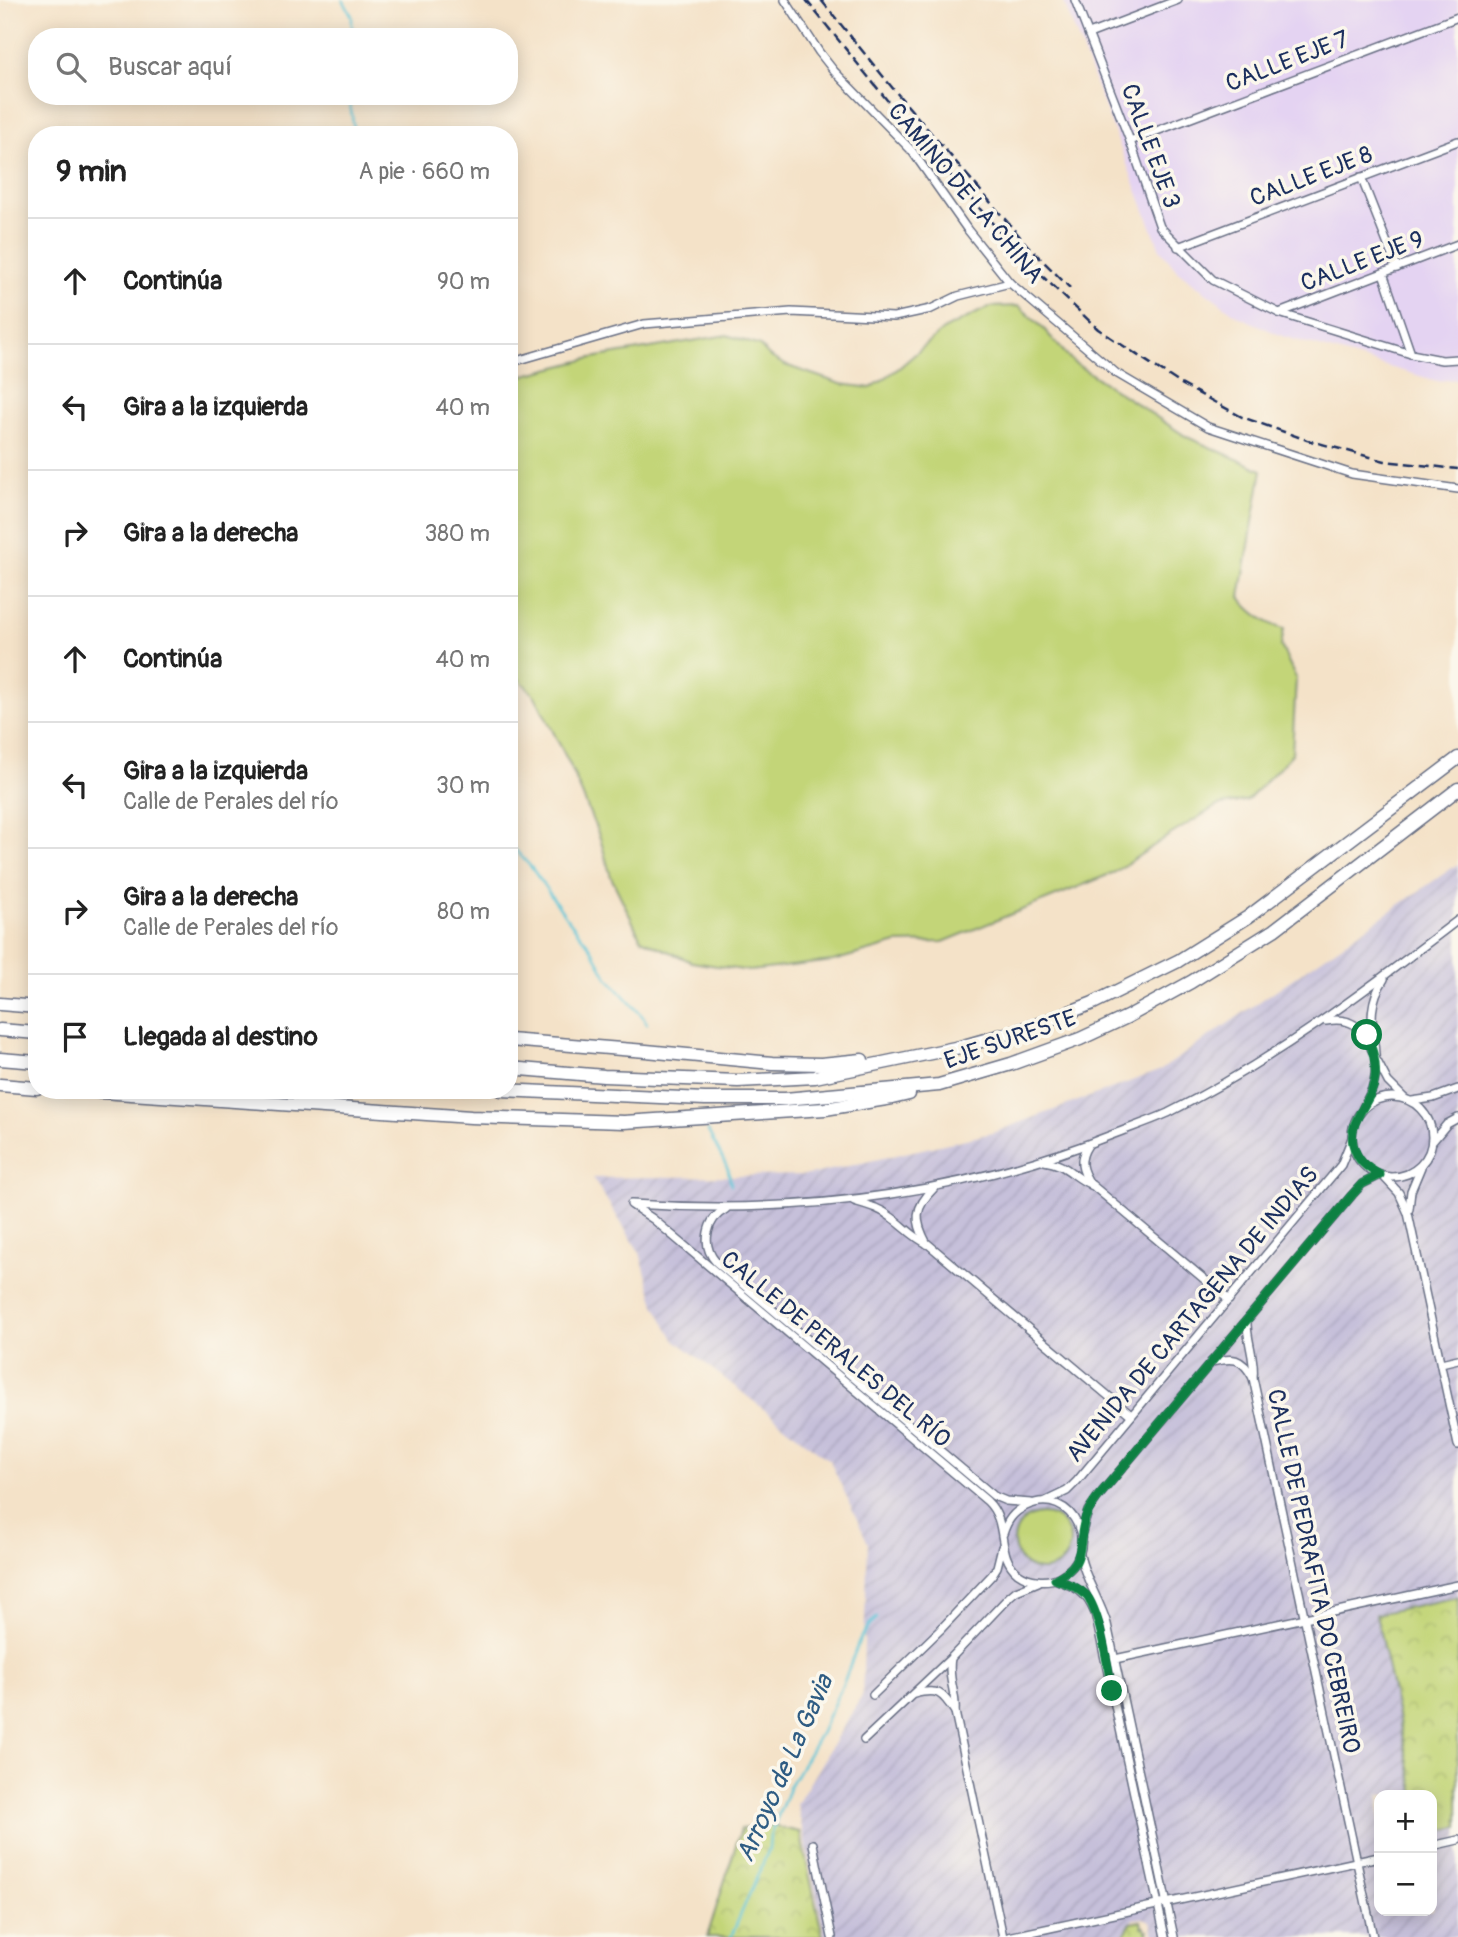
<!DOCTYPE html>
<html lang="es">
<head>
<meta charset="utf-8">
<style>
  body { margin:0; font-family:Pangolin,sans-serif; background:#f2f2f2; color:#222 }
  .controls { position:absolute; right:21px; bottom:21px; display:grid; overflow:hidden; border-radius:14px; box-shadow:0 4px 18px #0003 }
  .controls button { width:63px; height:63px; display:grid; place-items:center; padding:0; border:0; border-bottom:2px solid #e0e0e0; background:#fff; color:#222; font:35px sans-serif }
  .stop { position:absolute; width:21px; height:21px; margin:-16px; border:5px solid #0b8043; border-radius:50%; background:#fff }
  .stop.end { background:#0b8043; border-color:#fff; box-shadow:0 2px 7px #0008 }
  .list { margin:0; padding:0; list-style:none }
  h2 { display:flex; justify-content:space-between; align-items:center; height:91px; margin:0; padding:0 28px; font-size:30px }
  h2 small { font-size:23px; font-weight:400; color:#767676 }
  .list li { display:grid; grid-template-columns:46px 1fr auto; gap:21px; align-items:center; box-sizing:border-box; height:126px; padding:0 28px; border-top:2px solid #e0e0e0 }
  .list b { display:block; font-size:26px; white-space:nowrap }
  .list p { margin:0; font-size:23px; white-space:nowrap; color:#767676 }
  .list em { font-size:23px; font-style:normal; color:#767676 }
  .icon { flex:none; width:38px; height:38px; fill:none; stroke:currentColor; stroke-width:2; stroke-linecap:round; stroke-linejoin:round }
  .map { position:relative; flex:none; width:1458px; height:1937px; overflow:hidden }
  .search { position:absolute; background:#fff; box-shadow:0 4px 18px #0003; left:28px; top:28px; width:490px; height:77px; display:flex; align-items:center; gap:18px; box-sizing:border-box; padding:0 24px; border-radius:28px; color:#767676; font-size:26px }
  .panel { position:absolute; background:#fff; box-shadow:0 4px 18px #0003; left:28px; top:126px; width:490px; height:973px; border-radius:28px }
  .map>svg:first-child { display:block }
  .built { fill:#e4d3f2 }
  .industrial { fill:url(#industrial-furrows); fill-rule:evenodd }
  .green { fill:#c3d578; stroke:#6f826b; stroke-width:2 }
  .park { fill:url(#park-crowns); stroke:#6f826b; stroke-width:2 }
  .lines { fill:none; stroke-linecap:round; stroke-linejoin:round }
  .stream { stroke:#5cc5d8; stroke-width:2.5 }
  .minor-casing { stroke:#676e83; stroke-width:10 }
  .motorway-casing { stroke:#676e83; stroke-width:15 }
  .minor { stroke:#fff; stroke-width:7 }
  .motorway { stroke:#fff; stroke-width:12 }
  .rail { stroke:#1b2f5e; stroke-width:2.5; stroke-dasharray:10 5; stroke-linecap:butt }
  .route { stroke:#0b8043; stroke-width:9 }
  .labels { text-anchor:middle; stroke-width:7; stroke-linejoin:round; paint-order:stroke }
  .street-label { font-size:24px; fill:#1b2f5e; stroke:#fbf7ec }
  .water-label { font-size:26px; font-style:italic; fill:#2e5c83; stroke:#fbf7ec }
</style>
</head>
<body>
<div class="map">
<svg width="1458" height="1937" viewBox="0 0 1458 1937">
  <defs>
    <pattern id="industrial-furrows" width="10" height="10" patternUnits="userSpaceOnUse" patternTransform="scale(1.75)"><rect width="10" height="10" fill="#c6c0da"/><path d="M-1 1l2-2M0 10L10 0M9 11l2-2" fill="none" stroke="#aaa5be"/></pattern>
    <pattern id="park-crowns" width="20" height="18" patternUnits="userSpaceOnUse" patternTransform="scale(1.75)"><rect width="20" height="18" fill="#c3d578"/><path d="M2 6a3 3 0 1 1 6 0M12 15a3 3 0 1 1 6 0" fill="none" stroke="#a7b76a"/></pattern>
  </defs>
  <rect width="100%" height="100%" fill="#fbf7ec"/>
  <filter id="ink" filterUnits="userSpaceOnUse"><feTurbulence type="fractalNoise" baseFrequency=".0143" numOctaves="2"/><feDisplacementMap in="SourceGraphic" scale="14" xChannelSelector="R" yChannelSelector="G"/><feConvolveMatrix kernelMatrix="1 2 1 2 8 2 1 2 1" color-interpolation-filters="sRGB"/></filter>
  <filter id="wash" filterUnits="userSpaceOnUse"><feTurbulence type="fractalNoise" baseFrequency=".00686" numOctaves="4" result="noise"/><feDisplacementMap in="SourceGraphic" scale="28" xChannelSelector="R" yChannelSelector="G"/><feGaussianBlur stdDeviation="1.57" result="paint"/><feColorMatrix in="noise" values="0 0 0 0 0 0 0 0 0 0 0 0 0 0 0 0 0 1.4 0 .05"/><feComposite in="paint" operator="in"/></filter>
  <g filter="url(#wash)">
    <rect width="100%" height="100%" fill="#f4e2c8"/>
    <polygon class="built" points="1063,0 1458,0 1458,379 1437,381 1282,336 1238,316 1179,272 1160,249"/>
    <path class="industrial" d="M1458 864V1937H1154L1151 1921 1143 1918 1133 1919 1121 1937H825L797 1804 862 1696 868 1543 830 1461 674 1339 655 1305 640 1253 593 1178 809 1175 992 1133 1161 1070ZM1379 1795H1432V1911H1379Z"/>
    <g class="green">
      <path d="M1019 306 1042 327 1073 362 1187 437 1262 470 1240 597C1249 611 1268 625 1284 629L1281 646 1296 678 1292 754 1248 800 1217 806 1165 838 1115 872 943 942 897 943 833 961 749 971 692 962 641 939 611 877 600 838 570 765 535 696 517 677 509 662V384L521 376 592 358 727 335 760 346 769 356 785 365 841 384 871 388 899 368 943 330 989 307Z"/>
      <circle cx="1042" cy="1542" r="28"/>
    </g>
    <g class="park">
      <polygon points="1458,1597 1458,1827 1432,1832 1432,1795 1415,1795 1376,1614"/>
      <polygon points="768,1825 800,1832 823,1937 707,1937 741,1829"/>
      <polygon points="1141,1921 1142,1927 1145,1927 1146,1931 1148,1930 1149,1937 1123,1937 1131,1923"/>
    </g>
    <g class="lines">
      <g class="stream">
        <polyline points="343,0 352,16 352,37"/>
        <polyline points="351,96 350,104 355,135"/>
        <polyline points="509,843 531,867 566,917 591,948 607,977 644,1018 647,1024"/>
        <polyline points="708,1131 728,1169 731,1185"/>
        <polyline points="731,1937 769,1849 770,1836 790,1786 821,1732 845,1679 859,1641 870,1624 877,1618"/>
      </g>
    </g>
  </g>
  <g filter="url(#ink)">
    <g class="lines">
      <defs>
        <g id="minor">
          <polyline points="785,0 819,52 834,71 912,151 967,229 1010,283 1116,373 1208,427 1352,474 1458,489"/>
          <polyline points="1075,0 1130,141 1160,227 1213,280 1279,313 1411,354 1442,360 1458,359"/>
          <polyline points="1089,34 1178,0"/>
          <polyline points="1130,141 1458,17"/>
          <polyline points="1361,177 1397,268"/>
          <polyline points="1178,247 1458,141"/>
          <polyline points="1383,273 1411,354"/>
          <polyline points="1279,313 1458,244"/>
          <polyline points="509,363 644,324 791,312 894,317 931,309 958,296 1010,283"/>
          <path d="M1326 1021C1351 1016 1364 1028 1372 1050"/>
          <polyline points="1377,1061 1388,1082 1405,1099"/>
          <circle cx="1392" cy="1137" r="40"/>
          <polyline points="1412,1101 1433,1098 1458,1089"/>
          <path d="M1363 1108C1368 1098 1374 1088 1375 1077 1379 1040 1361 1014 1384 979"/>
          <polyline points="1432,1142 1447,1124 1458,1118"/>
          <path d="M1088 1145C1078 1160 1081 1170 1091 1185"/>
          <path d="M1044 1161C1068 1164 1072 1177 1092 1185L1229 1300"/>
          <polyline points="1383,1176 1399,1193 1408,1213 1458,1445"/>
          <path d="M854 1201C867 1205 880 1208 891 1217 904 1226 914 1238 928 1244L1131 1415"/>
          <path d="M631 1204C797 1215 958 1196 1114 1134 1132 1127 1150 1121 1168 1113 1273 1061 1365 991 1458 920"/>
          <path d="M632 1205 653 1219 987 1501C1010 1523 995 1555 1018 1573 1029 1581 1047 1583 1059 1577 1105 1553 1073 1484 1026 1506 1013 1512 1007 1521 1003 1534"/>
          <path d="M726 1209C706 1219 701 1245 716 1262L994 1496 1006 1501 1031 1503"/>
          <polyline points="1409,1209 1411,1191 1421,1167"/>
          <path d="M927 1244C914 1220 914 1208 934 1188"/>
          <path d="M1247 1320C1246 1340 1256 1359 1253 1378"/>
          <path d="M1211 1362C1233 1357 1242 1357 1253 1378L1373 1937"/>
          <polyline points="1441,1363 1458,1359"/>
          <polyline points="1046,1501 1067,1491 1077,1481 1341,1165 1352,1138"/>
          <polyline points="1082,1532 1088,1511 1097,1498 1352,1195 1362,1184 1380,1175"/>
          <path d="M1080 1555C1085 1580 1100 1600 1107 1624L1174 1937"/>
          <path d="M1055 1579C1076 1587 1086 1591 1095 1613L1165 1937"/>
          <path d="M951 1658C947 1679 957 1694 955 1712L1003 1937"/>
          <polyline points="1115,1659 1458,1585"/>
          <path d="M914 1694C938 1688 942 1692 955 1712"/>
          <polyline points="873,1695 940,1630 992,1575 997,1567 1002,1547"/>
          <polyline points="864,1740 951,1658 1010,1596 1016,1591 1038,1582"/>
          <polyline points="813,1844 832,1937"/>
          <polyline points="1432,1846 1458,1840"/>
          <polyline points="1008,1937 1379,1857"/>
        </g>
        <g id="motorway">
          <polyline points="0,1004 37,1007"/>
          <polyline points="0,1030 37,1033"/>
          <polyline points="509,1040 646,1051 772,1063 821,1064 862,1060"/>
          <polyline points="0,1059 37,1062"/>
          <polyline points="509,1068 604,1076 738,1081 815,1077 960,1047 1031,1027 1093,1003 1178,961 1248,917 1458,758"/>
          <polyline points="0,1085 37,1088"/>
          <polyline points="72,1090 471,1117 624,1122 825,1109 892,1098 909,1094"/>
          <polyline points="501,1090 705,1099 785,1099 939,1085 1011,1064 1080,1039 1127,1017 1191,982 1274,930 1458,789"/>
        </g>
      </defs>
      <use href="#minor" class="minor-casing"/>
      <use href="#motorway" class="motorway-casing"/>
      <use href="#minor" class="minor"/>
      <use href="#motorway" class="motorway"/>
      <g class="rail">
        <polyline points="806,0 908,126 1020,255 1098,329 1181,384 1242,417 1307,440 1385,461 1458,469"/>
        <polyline points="821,0 895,91 1028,246 1070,288"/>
      </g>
    </g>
  </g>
  <g class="lines" filter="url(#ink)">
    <path class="route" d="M1112 1691C1108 1668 1100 1609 1085 1594 1077 1586 1065 1583 1055 1579 1086 1563 1077 1551 1084 1523 1086 1513 1091 1506 1097 1498L1352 1195 1362 1184 1380 1175C1366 1167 1357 1161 1353 1144 1348 1119 1373 1101 1375 1078 1377 1062 1372 1049 1367 1035"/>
  </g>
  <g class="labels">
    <g class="street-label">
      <text transform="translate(1287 61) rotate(-21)" y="8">CALLE EJE 7</text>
      <text transform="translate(1151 146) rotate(70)" y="8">CALLE EJE 3</text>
      <text transform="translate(1311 176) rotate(-21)" y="8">CALLE EJE 8</text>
      <text transform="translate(966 193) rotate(50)" y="8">CAMINO DE LA CHINA</text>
      <text transform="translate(1362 261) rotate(-21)" y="8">CALLE EJE 9</text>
      <text transform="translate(1010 1039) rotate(-19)" y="8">EJE SURESTE</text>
      <text transform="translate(1192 1314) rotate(-50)" y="8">AVENIDA DE CARTAGENA DE INDIAS</text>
      <text transform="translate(836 1349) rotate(40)" y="8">CALLE DE PERALES DEL RÍO</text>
      <text transform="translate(1314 1571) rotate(78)" y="8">CALLE DE PEDRAFITA DO CEBREIRO</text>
    </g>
    <g class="water-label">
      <text transform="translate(784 1768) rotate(-66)" y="9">Arroyo de La Gavia</text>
    </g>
  </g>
</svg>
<div class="controls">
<button>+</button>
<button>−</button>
</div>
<div class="stop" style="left:1367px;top:1035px"></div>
<div class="stop end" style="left:1112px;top:1691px"></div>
<div class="search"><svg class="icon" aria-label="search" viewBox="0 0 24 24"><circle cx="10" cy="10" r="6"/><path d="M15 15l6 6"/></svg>Buscar aquí</div>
<section class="panel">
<h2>9 min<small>A pie · 660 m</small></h2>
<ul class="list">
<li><svg class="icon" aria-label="ahead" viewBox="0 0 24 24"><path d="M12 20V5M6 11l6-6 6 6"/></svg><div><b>Continúa</b></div><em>90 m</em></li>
<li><svg class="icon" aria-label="left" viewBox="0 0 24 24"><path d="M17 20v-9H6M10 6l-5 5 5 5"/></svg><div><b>Gira a la izquierda</b></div><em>40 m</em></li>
<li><svg class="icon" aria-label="right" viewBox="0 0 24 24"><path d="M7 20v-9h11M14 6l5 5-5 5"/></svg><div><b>Gira a la derecha</b></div><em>380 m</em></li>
<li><svg class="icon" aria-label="ahead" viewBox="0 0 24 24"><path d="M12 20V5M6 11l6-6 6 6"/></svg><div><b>Continúa</b></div><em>40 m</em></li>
<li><svg class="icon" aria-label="left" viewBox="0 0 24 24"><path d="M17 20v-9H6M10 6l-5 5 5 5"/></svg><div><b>Gira a la izquierda</b><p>Calle de Perales del río</p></div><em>30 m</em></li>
<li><svg class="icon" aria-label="right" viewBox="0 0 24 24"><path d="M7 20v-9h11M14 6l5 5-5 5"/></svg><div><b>Gira a la derecha</b><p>Calle de Perales del río</p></div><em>80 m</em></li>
<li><svg class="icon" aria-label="arrive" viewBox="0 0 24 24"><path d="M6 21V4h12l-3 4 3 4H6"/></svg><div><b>Llegada al destino</b></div></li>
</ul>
</section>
</div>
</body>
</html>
